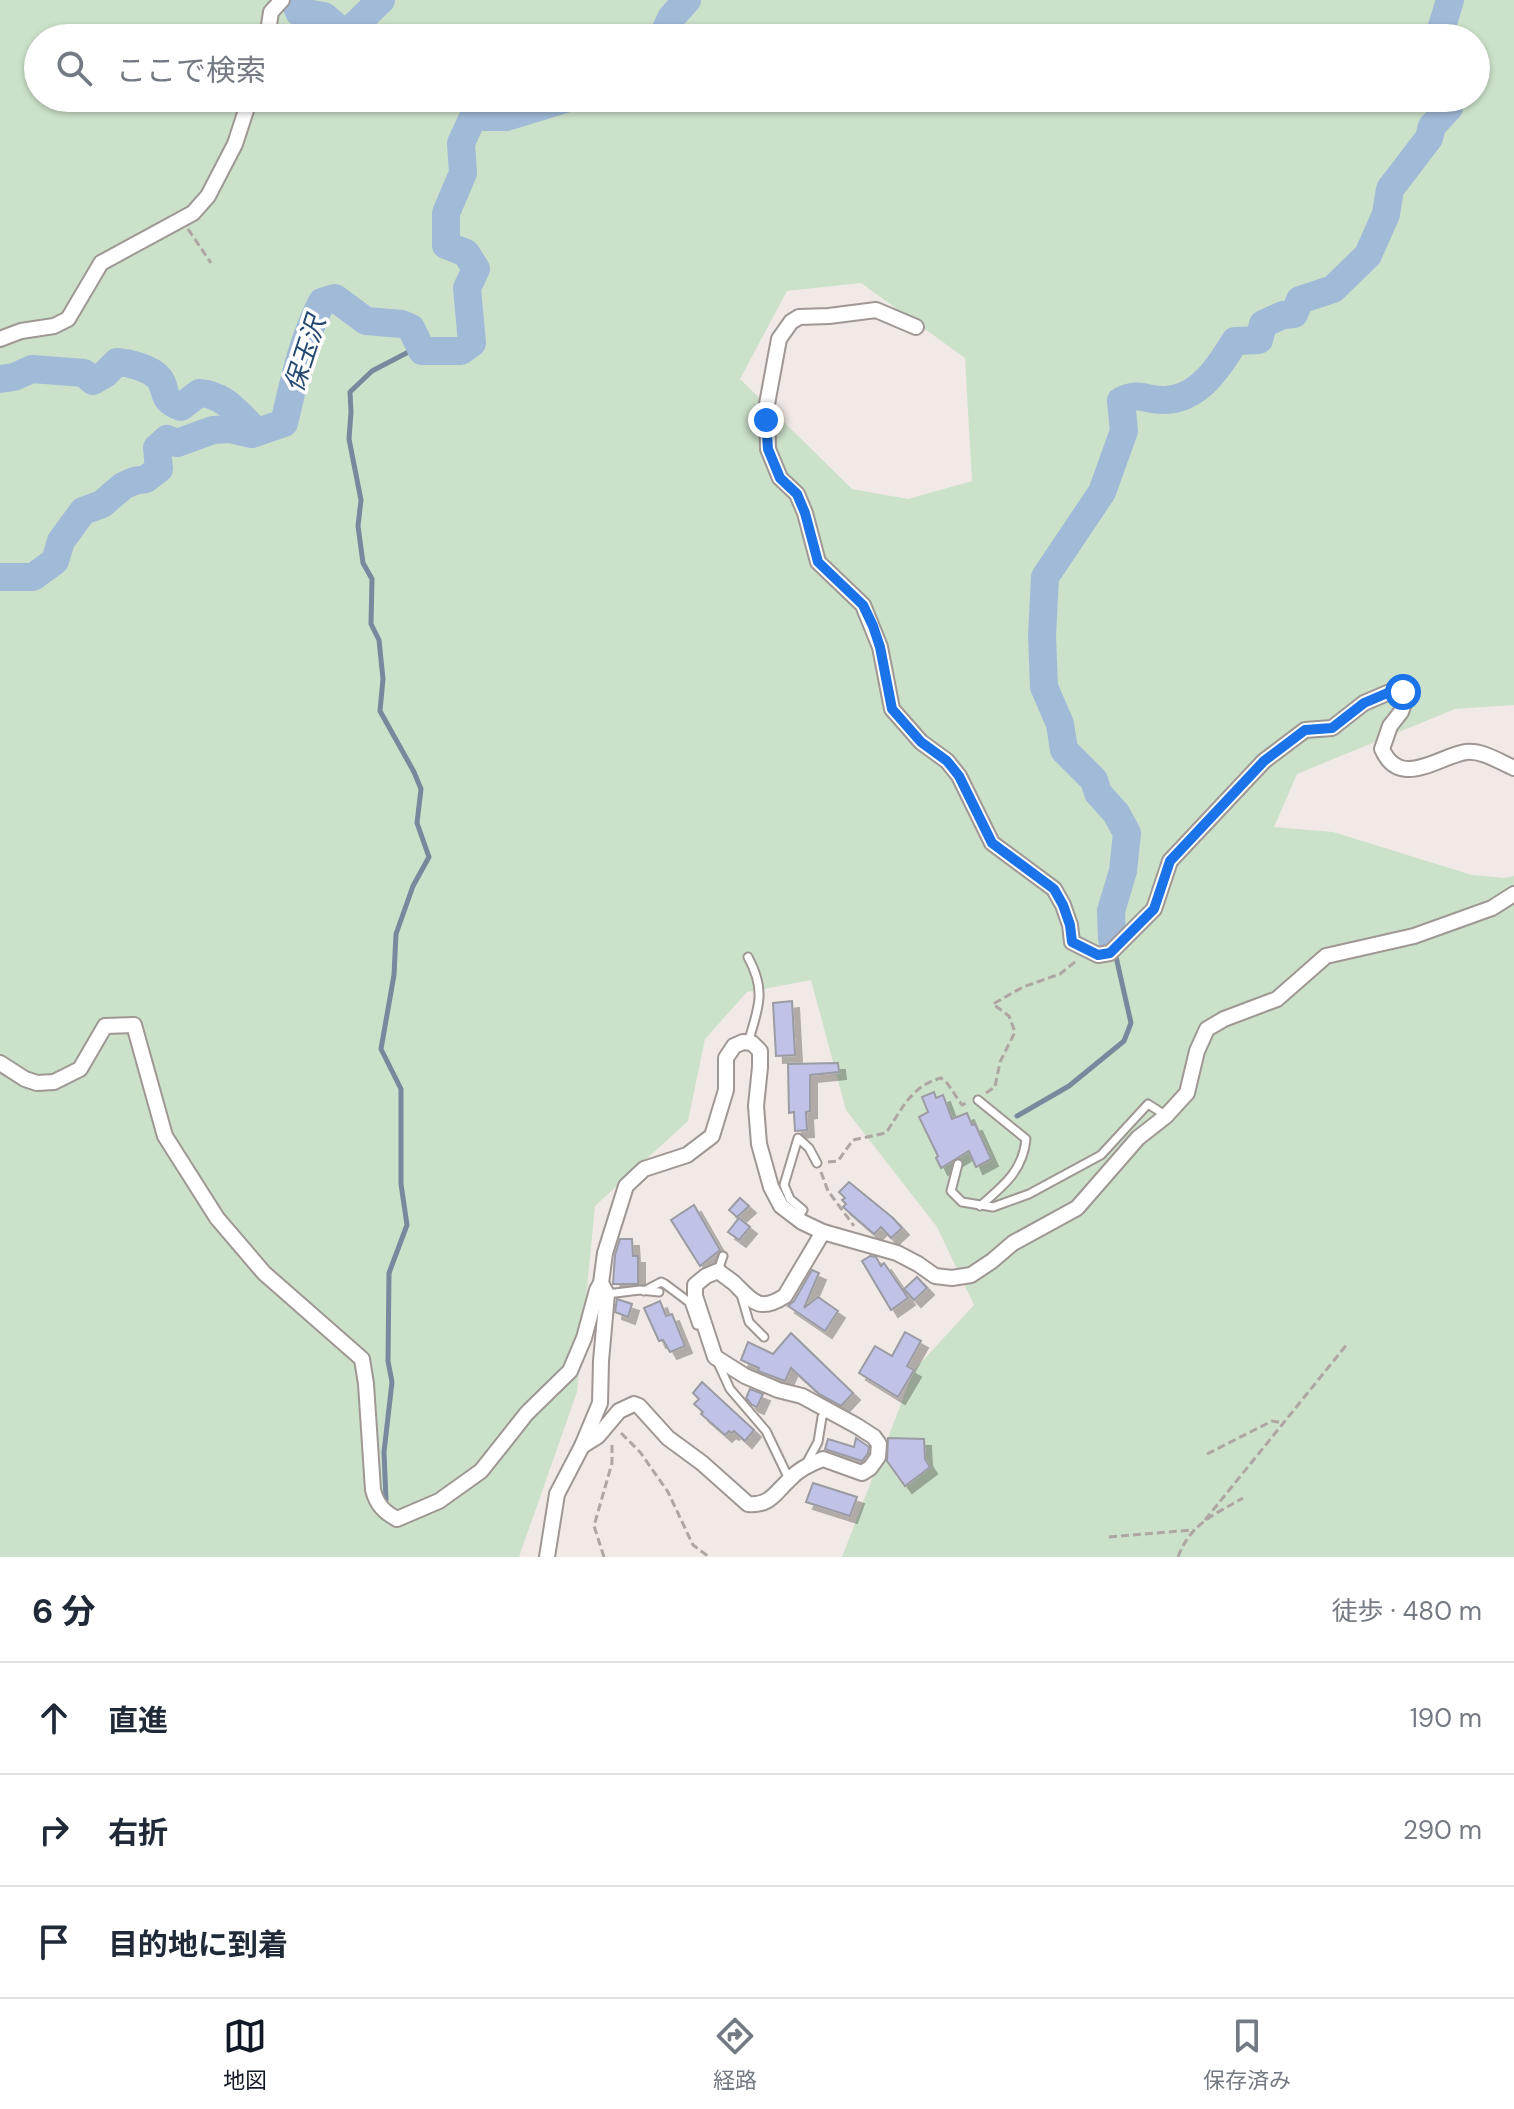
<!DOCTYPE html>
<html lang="ja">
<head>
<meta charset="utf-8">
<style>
  body { margin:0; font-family:"DM Sans","Noto Sans JP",sans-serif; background:#f2f2f3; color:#1f2937 }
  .stop { position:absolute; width:24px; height:24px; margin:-18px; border:6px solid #1a73e8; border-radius:50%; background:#fff }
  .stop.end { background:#1a73e8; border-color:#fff; box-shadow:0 2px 8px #0008 }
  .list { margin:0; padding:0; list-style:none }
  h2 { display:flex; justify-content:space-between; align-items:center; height:104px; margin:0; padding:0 32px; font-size:34px }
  h2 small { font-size:26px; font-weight:400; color:#747a83 }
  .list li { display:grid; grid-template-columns:52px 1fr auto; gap:24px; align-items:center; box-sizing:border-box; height:112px; padding:0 32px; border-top:2px solid #e0e1e3 }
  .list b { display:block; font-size:30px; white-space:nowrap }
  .list em { font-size:26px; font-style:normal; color:#747a83 }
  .icon { flex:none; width:44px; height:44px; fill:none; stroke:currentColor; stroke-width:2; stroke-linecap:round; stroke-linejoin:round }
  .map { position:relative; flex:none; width:1514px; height:1557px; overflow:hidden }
  .search { position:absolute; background:#fff; box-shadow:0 2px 6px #0004; left:24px; right:24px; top:24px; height:88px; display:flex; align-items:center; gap:20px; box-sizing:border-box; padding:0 28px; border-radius:44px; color:#747a83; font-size:30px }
  .sheet { height:440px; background:#fff }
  nav { display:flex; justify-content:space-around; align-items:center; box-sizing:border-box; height:112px; border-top:2px solid #e0e1e3; background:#fff; font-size:22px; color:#747a83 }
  nav a { display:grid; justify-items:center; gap:4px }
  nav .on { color:#111827 }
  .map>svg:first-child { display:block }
  .green { fill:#cce1ca; fill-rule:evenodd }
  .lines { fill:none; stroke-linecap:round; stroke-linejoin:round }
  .stream { stroke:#78899e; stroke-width:5 }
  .river { stroke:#a1bad8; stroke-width:28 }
  .building { fill:#c0c3e7; stroke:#9b9ba3; stroke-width:2; filter:url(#shadow) }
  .service-casing { stroke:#9f9793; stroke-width:11 }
  .minor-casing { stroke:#9f9793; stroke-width:18 }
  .path { stroke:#ada6a3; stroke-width:3; stroke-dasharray:8 4; stroke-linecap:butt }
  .service { stroke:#fff; stroke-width:7 }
  .minor { stroke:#fff; stroke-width:14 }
  .route { stroke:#1a73e8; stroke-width:10 }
  .labels { text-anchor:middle; stroke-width:7; stroke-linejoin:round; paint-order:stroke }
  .water-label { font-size:26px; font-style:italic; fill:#244971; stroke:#fff }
</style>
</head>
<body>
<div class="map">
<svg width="1514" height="1557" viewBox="0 0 1514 1557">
  <defs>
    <filter id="shadow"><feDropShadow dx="7" dy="7" stdDeviation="0" flood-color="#0004"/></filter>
  </defs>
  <rect width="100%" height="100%" fill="#f1e9e5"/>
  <path class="green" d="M0 0H1514V705L1455 709 1297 774 1274 827 1333 832 1472 875 1504 878 1514 876V1557H842L914 1370 974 1305 937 1227 846 1110 811 980 747 992 705 1039 688 1121 595 1206 577 1392 519 1557H0ZM38 38H1476V98H38ZM861 283 965 358 972 481 908 499 852 489 740 379 787 291Z"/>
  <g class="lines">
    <g class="stream">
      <polyline points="1017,1116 1069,1086 1124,1041 1131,1023 1112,939"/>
      <polyline points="386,1500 384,1452 392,1382 388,1361 389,1273 407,1225 401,1184 401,1089 381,1049 394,975 396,934 413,886 429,857 417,823 421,789 414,772 380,711 383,679 379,640 371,624 372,579 363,563 358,526 361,500 349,439 351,412 350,392 372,371 420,346"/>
    </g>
    <g class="river">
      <polyline points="294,0 299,12 324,16 340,30 350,30 381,0"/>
      <polyline points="662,38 671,18 687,0"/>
      <polyline points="1446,38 1440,33 1450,0"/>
      <path d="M0 379 14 377 32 369 84 373 93 381 105 374 117 362C130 363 150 368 159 378 168 390 160 400 181 407L199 393C225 394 240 416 257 432"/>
      <path d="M0 577H33L55 561 61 541 83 511 102 504 123 486 134 481 146 479 159 469 157 448 167 439 177 443 213 430 230 429 252 434 284 423C294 382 302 340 322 302L335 298 366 321 402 324 411 328 422 351H461L472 343 467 288 476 269 466 253 446 245V213L463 173 461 143 473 117H506L568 98"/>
      <path d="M1112 939 1111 911 1123 871 1127 833 1116 813 1098 793 1094 780 1064 750 1060 724 1044 687 1042 636 1045 577 1102 492 1124 431 1121 401C1140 391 1146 401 1165 400 1199 399 1219 367 1235 341L1259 340 1263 324 1283 315 1294 314 1300 300 1333 289 1368 255 1386 214 1390 189 1429 138 1432 126 1449 108 1444 98"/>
    </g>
  </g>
  <g class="building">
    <polygon points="792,1001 795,1055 776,1056 773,1003"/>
    <polygon points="838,1063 839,1072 810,1075 810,1111 806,1112 807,1130 795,1131 794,1112 789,1113 788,1064"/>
    <polygon points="934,1092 936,1098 943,1095 952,1119 967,1113 972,1125 975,1124 991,1159 976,1167 969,1151 941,1168 936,1158 938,1156 919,1117 928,1112 922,1097"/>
    <polygon points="849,1182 893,1218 902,1228 891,1238 881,1227 874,1234 843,1207 846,1204 842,1200 845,1198 839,1192"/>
    <polygon points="740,1198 749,1206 737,1217 729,1210"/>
    <polygon points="694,1205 720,1250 700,1266 671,1220"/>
    <polygon points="739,1218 750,1227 739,1240 728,1232"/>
    <polygon points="620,1239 632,1239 633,1256 638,1256 638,1284 613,1284 615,1255"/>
    <polygon points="870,1256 876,1257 881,1266 884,1263 908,1298 891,1310 862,1261"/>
    <polygon points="812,1270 819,1273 804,1308 818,1297 838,1311 825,1331 788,1306 794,1301"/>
    <polygon points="917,1277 927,1288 914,1300 904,1289"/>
    <polygon points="617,1299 632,1304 628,1317 615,1312"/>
    <polygon points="660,1301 666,1316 672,1314 685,1346 670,1352 663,1340 659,1341 644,1308"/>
    <polygon points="905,1332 921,1341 907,1366 914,1370 898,1397 859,1373 875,1346 892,1356"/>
    <polygon points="791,1333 853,1393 841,1406 819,1394 791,1368 785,1381 758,1371 759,1368 741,1360 748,1342 773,1354"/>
    <polygon points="702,1382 754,1430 745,1441 734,1431 732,1433 729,1431 725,1435 701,1414 703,1412 694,1404 699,1399 693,1393"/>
    <polygon points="750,1389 763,1394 757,1407 752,1405 746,1398"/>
    <polygon points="856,1438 869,1447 868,1453 862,1461 825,1449 828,1439 854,1447"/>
    <polygon points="888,1438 924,1439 925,1459 930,1467 905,1486 887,1461"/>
    <polygon points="813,1483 857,1497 850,1516 806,1502"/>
  </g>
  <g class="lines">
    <defs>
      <g id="service">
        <path d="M748 1043C758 1008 767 992 748 957"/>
        <path d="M978 1100 1026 1139C1023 1171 1003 1186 980 1206"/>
        <polyline points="958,1164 951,1191 962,1202 993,1207 1029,1194 1101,1155 1148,1104 1165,1115"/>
        <polyline points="798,1218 803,1210 790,1199 784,1185 798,1138 809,1148 817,1163"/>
        <polyline points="718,1271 723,1256"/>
        <polyline points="644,1291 661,1282 665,1284 689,1302 697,1325 704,1324"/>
        <polyline points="740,1291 749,1322 764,1337"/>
        <polyline points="607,1294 640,1290 659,1292"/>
        <polyline points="718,1363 730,1389 766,1431 789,1479"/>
        <polyline points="806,1464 818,1442 822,1417 827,1410"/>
      </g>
      <g id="minor">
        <polyline points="267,38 271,12 282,0"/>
        <path d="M916 327 876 310 829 316 799 317 791 322 779 339 767 404 768 449 780 478 797 494 805 513 818 562 863 605 880 647 892 709 921 742 947 761 959 776 992 843 1054 889 1063 905 1070 925 1072 942 1098 955 1110 953 1154 909 1170 861 1264 761 1305 730 1332 728 1364 703 1392 691 1403 692 1406 698 1401 712 1390 726 1382 749C1400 790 1439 756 1466 752 1482 750 1500 762 1514 768"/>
        <polyline points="0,339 21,331 54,326 68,319 101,263 193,213 208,196 235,144 250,98"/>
        <path d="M0 1063 25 1079 37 1083 54 1082 80 1069 105 1026 134 1025 165 1136 217 1218 264 1273 362 1359 366 1384 373 1490C377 1505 384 1512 397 1519L439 1501 481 1471 527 1413 570 1371 584 1338 597 1290 601 1283 605 1253 626 1186 644 1169 687 1155 712 1136 726 1090V1058L734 1046 743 1042 752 1043 760 1051V1067L756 1106 759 1144 771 1187 781 1206 802 1222 823 1232 897 1253 918 1264 935 1276 952 1278 971 1275 992 1261 1013 1243 1077 1208 1138 1138 1166 1116 1187 1093 1197 1051 1207 1029 1224 1019 1277 999 1326 956 1414 936 1492 908 1514 894"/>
        <path d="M582 1446 598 1436 619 1411 634 1404 639 1406 668 1438 702 1463 748 1504C770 1506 775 1493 790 1479 798 1470 812 1463 823 1459L862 1473 870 1468 878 1457 879 1444 874 1437 857 1426 802 1396 778 1390 745 1376 715 1357 695 1296V1285L706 1276 718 1271C723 1275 729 1279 734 1283 752 1301 759 1313 785 1296L823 1232"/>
        <polyline points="547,1557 557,1494 582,1446 600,1403 601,1361 607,1294 601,1283"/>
      </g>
    </defs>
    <use href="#service" class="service-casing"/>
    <use href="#minor" class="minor-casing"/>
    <g class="path">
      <polyline points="188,229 211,263"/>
      <polyline points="986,1093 995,1087 1000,1062 1015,1032 1009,1016 993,1004 1023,987 1060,974 1076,961"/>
      <path d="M828 1162 838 1161 853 1140 886 1133C902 1109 911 1086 941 1078L947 1083 962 1105 969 1102"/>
      <polyline points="821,1172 828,1191 854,1226"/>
      <polyline points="621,1433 640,1452 668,1492 693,1545 709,1557"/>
      <polyline points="1207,1454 1272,1421 1283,1423"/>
      <polyline points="1205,1520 1348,1343"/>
      <polyline points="1109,1537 1193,1530"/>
      <polyline points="604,1557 594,1526 612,1463 612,1444"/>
      <path d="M1178 1557C1191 1523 1214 1515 1243 1498"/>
    </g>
    <use href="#service" class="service"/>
    <use href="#minor" class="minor"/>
  </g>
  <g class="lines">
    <polyline class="route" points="766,420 768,449 780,478 797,494 805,513 818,562 863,605 873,626 880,647 892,709 921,742 947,761 959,776 992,843 1054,889 1063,905 1070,925 1072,942 1098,955 1110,953 1154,909 1170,861 1264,761 1305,730 1332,728 1364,703 1392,691 1403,692"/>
  </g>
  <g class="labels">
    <g class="water-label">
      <text transform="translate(305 354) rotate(-72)" y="9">保玉沢</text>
    </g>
  </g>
</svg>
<div class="stop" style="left:1403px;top:692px"></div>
<div class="stop end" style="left:766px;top:420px"></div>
<div class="search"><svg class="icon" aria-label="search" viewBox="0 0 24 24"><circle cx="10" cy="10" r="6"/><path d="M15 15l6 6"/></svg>ここで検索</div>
</div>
<section class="sheet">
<h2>6 分<small>徒歩 · 480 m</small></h2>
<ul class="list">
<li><svg class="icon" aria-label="ahead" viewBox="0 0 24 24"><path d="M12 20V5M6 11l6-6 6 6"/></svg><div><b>直進</b></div><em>190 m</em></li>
<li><svg class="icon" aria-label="right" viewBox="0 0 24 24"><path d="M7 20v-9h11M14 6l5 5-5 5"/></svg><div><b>右折</b></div><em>290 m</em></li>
<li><svg class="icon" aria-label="arrive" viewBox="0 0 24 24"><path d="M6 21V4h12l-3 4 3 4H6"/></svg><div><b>目的地に到着</b></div></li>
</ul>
</section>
<nav>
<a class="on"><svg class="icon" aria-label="map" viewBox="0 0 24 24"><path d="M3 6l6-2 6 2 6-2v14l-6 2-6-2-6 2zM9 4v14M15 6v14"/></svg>地図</a>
<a><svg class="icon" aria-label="directions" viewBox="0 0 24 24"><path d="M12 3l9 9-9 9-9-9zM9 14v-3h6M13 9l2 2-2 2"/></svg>経路</a>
<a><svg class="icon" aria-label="saved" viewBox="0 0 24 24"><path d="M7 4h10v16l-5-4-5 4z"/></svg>保存済み</a>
</nav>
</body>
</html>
